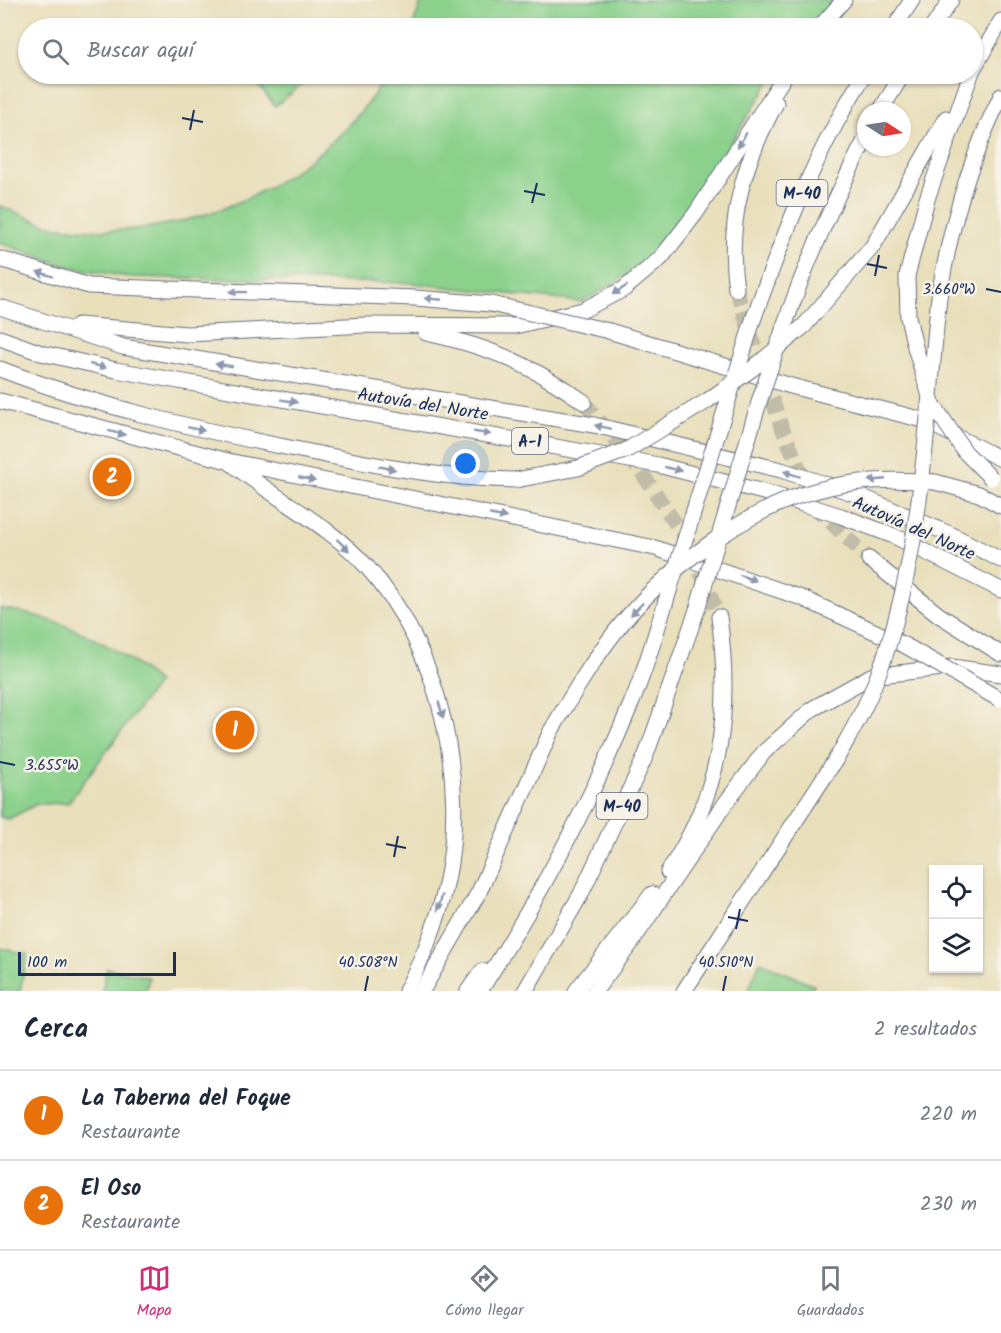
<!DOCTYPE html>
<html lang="es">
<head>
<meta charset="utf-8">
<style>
  body { margin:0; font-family:Kalam,sans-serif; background:#f6f6f7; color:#1f2937 }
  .controls { position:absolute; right:18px; bottom:18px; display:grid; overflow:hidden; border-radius:0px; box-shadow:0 2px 4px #0004 }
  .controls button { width:54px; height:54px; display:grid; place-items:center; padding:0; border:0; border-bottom:2px solid #e0e1e3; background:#fff; color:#1f2937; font:30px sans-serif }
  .compass { position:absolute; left:857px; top:102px; width:54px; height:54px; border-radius:50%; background:#fff; box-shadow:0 2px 4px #0004; rotate:102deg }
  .scale { position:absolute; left:18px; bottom:15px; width:158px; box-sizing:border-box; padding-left:6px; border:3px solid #1b2f5e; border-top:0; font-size:16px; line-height:21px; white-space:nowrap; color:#1b2f5e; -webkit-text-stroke:4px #f7f3e8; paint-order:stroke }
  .you { position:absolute; left:466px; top:464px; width:21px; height:21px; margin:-15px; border:4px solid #fff; border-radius:50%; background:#1a73e8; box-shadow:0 0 0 9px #1a73e833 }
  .badge { display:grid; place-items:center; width:39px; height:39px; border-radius:50%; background:#db2777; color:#fff; font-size:20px; font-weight:700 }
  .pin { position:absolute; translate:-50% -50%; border:3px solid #fff; box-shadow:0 2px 6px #0006 }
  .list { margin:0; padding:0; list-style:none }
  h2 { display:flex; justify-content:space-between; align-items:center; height:78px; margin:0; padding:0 24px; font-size:26px }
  h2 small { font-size:20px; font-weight:400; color:#747a83 }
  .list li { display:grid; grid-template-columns:39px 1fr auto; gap:18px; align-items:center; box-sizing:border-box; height:90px; padding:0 24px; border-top:2px solid #e0e1e3 }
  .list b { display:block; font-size:22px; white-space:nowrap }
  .list p { margin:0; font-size:20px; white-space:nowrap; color:#747a83 }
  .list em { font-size:20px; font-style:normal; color:#747a83 }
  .icon { flex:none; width:33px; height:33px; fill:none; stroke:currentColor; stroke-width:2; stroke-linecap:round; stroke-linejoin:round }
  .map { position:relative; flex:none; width:1001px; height:991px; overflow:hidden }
  .search { position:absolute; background:#fff; box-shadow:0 2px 4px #0004; left:18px; right:18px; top:18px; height:66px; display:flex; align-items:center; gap:15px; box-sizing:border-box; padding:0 21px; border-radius:33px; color:#747a83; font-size:22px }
  .sheet { height:258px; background:#fff }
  nav { display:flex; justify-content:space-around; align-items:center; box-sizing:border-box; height:84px; border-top:2px solid #e0e1e3; background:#fff; font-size:16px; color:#747a83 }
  nav a { display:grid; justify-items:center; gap:3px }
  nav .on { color:#db2777 }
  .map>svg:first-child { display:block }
  .green { fill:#8bd18c; stroke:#538075; stroke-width:1.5 }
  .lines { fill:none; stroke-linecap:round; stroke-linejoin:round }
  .highway-tunnel { stroke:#c0bca8; stroke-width:15; stroke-dasharray:15 8; stroke-linecap:butt }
  .highway-casing { stroke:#636d7f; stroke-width:17 }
  .highway { stroke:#fff; stroke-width:15 }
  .highway-bridge-casing { stroke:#636d7f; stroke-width:17; stroke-linecap:butt }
  .highway-bridge { stroke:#fff; stroke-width:15 }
  .oneway { fill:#8d97ae }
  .ticks { fill:none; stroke:#1b2f5e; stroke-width:2 }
  .labels { text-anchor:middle; stroke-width:5; stroke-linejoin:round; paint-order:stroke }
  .shield { fill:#f7f3e8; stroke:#5d6a87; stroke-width:1.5 }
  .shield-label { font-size:16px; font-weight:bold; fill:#1b2f5e }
  .street-label { font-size:18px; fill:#1b2f5e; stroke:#f7f3e8 }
  .ticks-label { font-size:15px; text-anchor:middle; fill:#1b2f5e; stroke:#f7f3e8; stroke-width:5; stroke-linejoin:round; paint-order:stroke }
</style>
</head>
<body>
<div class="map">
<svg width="1001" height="991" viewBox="0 0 1001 991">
  <rect width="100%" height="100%" fill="#f7f3e8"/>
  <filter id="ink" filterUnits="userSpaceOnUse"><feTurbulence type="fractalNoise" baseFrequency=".0167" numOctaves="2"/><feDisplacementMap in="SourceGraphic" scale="12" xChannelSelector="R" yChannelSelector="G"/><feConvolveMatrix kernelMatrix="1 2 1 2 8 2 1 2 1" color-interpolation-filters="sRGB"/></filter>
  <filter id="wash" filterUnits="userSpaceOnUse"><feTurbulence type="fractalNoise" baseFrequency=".008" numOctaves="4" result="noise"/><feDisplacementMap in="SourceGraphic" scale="24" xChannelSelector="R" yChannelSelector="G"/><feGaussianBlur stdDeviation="1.35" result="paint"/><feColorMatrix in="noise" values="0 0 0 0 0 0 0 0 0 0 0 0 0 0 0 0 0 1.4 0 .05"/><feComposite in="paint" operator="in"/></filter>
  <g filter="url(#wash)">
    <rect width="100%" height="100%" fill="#e9dfbb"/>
    <g class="green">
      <polygon points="422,0 835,0 812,28 412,28"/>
      <polygon points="249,74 301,74 307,81 275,106"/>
      <path d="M388 74H775L684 215 651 254 619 281 581 302 411 283 128 277 66 266 0 243V206C19 213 40 225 60 227 189 245 320 184 388 74Z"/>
      <path d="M0 608C58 617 114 643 158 682L68 803 37 804 9 819 0 817Z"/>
      <polygon points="0,948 27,954 20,991 0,991"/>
      <polygon points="760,962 814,985 811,991 748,991"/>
      <polygon points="107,968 149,977 146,991 102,991"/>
    </g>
  </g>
  <g filter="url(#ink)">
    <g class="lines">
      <g class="highway-tunnel">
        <polyline points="736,289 780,423 816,508 869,559"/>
        <polyline points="584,402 641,472 688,542 719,617"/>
      </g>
      <defs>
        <g id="highway">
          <polyline points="819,28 844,0"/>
          <polyline points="894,28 912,0"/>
          <polyline points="932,28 951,0"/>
          <polyline points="972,71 1001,21"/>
          <polyline points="880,111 903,74"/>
          <polyline points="873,246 946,118"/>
          <polyline points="0,259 89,286 415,298 491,304"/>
          <path d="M736 289C726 221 744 162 776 103"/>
          <path d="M939 297C950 227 969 160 1001 96"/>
          <polyline points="0,307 123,347 594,425 781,470 853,493 952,535 1001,560"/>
          <path d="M753 320C784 234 816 150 865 74"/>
          <path d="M786 321C808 258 835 198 866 138"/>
          <polyline points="78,325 187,334 366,325 515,326 583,310 624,289 661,258 696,213 786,74"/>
          <polyline points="609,331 791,386 923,420 1001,459"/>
          <path d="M426 333C491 347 529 364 584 402"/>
          <polyline points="0,338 41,353 116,370 658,465 771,494 841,516 894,536 1001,590"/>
          <polyline points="915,347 908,317 907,276 927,199 971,74"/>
          <path d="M0 369C96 406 195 429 295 449 369 464 440 479 516 480"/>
          <polyline points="0,401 228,461 655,548 802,598 906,646"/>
          <path d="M231 463C276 500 329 524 368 568 440 648 469 780 446 885 438 922 423 957 406 991"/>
          <polyline points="935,482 979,494 1001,506"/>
          <polyline points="869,559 939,615 1001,654"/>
          <path d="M668 872C722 791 732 712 719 617"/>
          <polyline points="422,991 479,892 551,731"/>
          <polyline points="468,991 482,971"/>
          <path d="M480 991C538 899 590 804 631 704 645 672 654 638 665 604"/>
          <polyline points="525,991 581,894 646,755 697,610"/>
          <polyline points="576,991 652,894"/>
          <polyline points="595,991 629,946 727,801 764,752 812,709 871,676 952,667 1001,674"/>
          <polyline points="684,991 838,756"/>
        </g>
      </defs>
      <use href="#highway" class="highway-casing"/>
      <use href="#highway" class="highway"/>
      <defs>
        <g id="highway-bridge">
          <polyline points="491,304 609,331"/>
          <polyline points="915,347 932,403 965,452 991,478"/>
          <polyline points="516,480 578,468 627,450 707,401 752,369 804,326 873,246"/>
          <polyline points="665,604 753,320"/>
          <polyline points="697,610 760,399 786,321"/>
          <polyline points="906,646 999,699"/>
          <path d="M551 731C571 697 591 663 615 632 661 573 745 509 818 490 857 479 895 479 935 482"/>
          <path d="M838 756C849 736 861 716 870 695 923 571 925 429 939 297"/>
        </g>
      </defs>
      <use href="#highway-bridge" class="highway-bridge-casing"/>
      <use href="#highway-bridge" class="highway-bridge"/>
    </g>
    <defs><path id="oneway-solid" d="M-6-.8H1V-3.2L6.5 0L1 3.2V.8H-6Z" transform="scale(1.5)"/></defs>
    <g class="oneway">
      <use href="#oneway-solid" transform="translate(742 140) rotate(122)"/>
      <use href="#oneway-solid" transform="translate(45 274) rotate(-163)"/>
      <use href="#oneway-solid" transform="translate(620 290) rotate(148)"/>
      <use href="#oneway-solid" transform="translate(238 292) rotate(-179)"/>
      <use href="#oneway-solid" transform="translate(433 299) rotate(-175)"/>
      <use href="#oneway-solid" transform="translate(224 365) rotate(-171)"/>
      <use href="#oneway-solid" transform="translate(98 366) rotate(13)"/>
      <use href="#oneway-solid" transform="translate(289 401) rotate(10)"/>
      <use href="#oneway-solid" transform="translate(603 427) rotate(-168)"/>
      <use href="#oneway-solid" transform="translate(196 429) rotate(12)"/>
      <use href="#oneway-solid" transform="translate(117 433) rotate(14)"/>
      <use href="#oneway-solid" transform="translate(482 433) rotate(9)"/>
      <use href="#oneway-solid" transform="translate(387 468) rotate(11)"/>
      <use href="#oneway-solid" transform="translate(673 469) rotate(14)"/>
      <use href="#oneway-solid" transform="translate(792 474) rotate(-162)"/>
      <use href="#oneway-solid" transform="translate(307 479) rotate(13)"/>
      <use href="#oneway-solid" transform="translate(877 480) rotate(175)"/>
      <use href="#oneway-solid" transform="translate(498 516) rotate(11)"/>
      <use href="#oneway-solid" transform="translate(343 545) rotate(43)"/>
      <use href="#oneway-solid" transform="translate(748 578) rotate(20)"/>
      <use href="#oneway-solid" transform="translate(637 609) rotate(134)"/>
      <use href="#oneway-solid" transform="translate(441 710) rotate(73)"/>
      <use href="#oneway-solid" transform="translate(440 903) rotate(107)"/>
    </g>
  </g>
  <path class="ticks" d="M182 118 203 122M190 130 194 110M524 191 545 195M532 203 537 183M867 264 887 268M875 276 879 255M986 289 1001 292M0 762 15 765M386 844 406 848M394 857 398 836M728 917 748 921M736 929 740 909M365 991 368 976M723 991 726 976"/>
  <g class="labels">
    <g class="shield">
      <rect x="776.5" y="180" width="51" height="26" rx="4.5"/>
      <rect x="512" y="428" width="36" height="26" rx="4.5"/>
      <rect x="596.5" y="793" width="51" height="26" rx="4.5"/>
    </g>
    <g class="shield-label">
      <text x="802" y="199">M-40</text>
      <text x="530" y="447">A-1</text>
      <text x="622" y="812">M-40</text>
    </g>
    <g class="street-label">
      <text transform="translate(423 404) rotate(9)" y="6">Autovía del Norte</text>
      <text transform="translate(914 528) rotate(24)" y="6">Autovía del Norte</text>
    </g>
  </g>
  <g class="ticks-label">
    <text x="949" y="294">3.660°W</text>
    <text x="52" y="770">3.655°W</text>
    <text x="368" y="967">40.508°N</text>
    <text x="726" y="967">40.510°N</text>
  </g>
</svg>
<div class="controls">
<button><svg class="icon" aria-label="locate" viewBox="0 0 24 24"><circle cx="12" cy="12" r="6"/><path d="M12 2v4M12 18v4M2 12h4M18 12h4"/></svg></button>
<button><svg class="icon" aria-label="layers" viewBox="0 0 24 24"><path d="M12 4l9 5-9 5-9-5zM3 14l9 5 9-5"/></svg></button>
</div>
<svg class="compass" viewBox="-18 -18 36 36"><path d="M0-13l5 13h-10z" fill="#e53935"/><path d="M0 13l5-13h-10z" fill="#747a83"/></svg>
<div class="scale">100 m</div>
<div class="you"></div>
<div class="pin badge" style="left:235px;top:730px;background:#e8710a">1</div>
<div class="pin badge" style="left:112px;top:477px;background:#e8710a">2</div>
<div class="search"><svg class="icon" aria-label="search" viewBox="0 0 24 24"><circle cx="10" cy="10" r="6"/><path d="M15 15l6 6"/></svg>Buscar aquí</div>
</div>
<section class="sheet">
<h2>Cerca<small>2 resultados</small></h2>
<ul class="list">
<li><span class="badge" style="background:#e8710a">1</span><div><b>La Taberna del Foque</b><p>Restaurante</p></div><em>220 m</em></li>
<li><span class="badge" style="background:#e8710a">2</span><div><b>El Oso</b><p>Restaurante</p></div><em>230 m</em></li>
</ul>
</section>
<nav>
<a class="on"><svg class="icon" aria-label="map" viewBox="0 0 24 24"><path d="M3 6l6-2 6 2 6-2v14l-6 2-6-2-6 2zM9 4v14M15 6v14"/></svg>Mapa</a>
<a><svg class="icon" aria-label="directions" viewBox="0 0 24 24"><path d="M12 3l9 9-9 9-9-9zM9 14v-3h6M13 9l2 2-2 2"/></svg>Cómo llegar</a>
<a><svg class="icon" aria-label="saved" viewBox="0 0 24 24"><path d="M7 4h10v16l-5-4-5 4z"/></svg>Guardados</a>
</nav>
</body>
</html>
